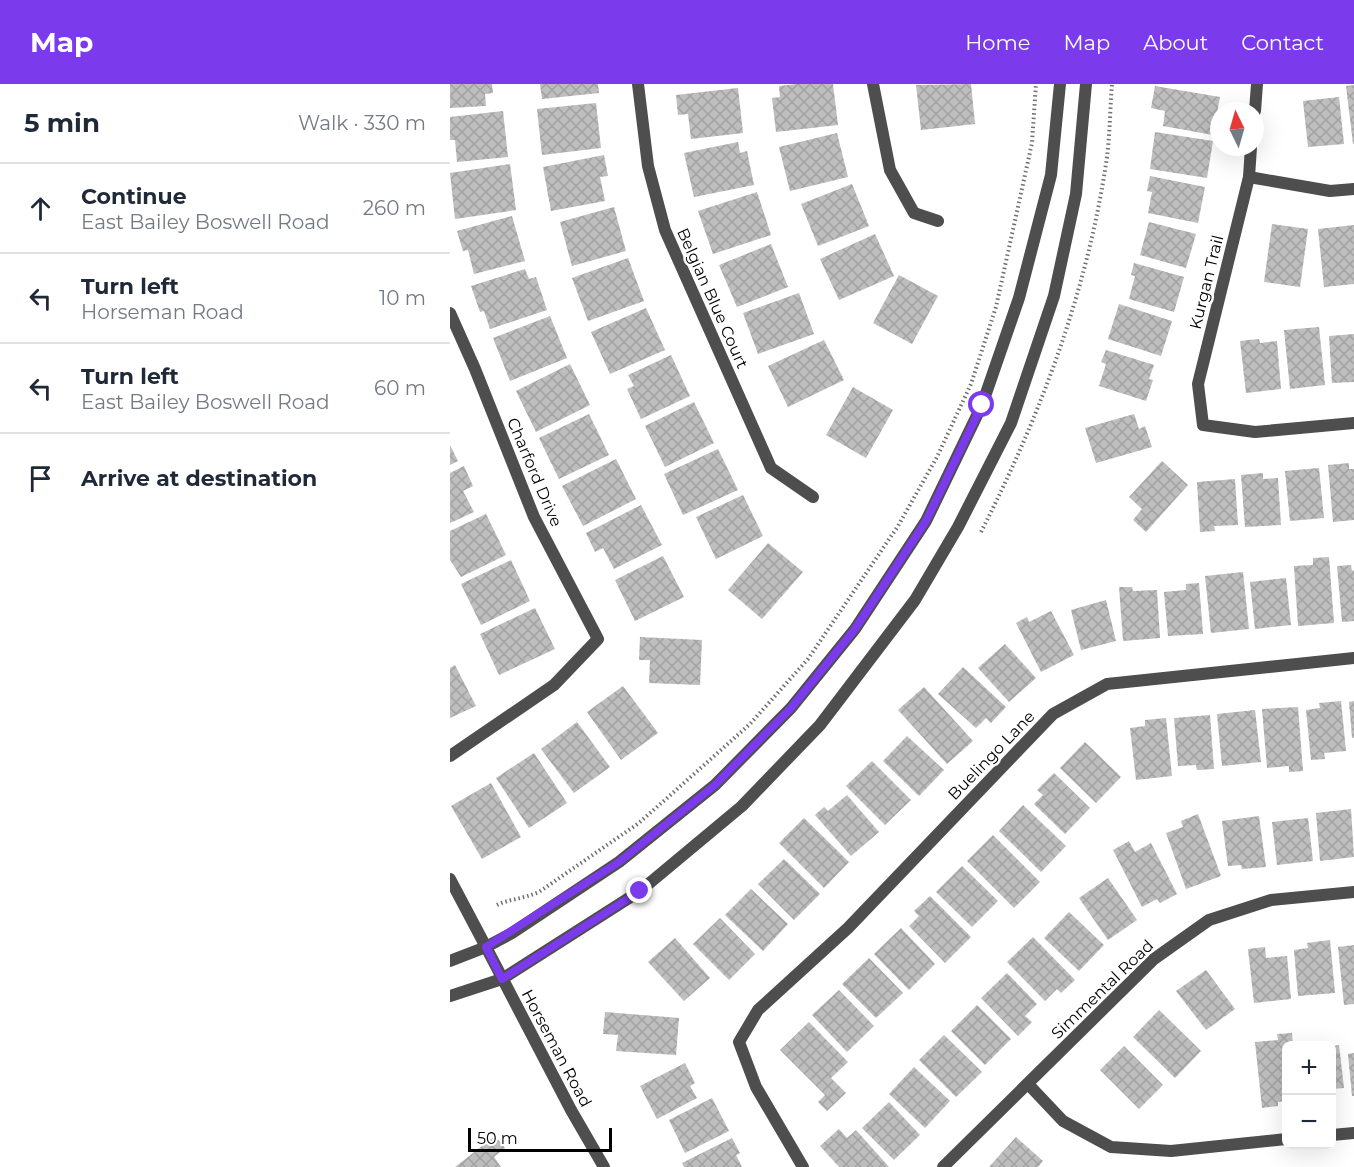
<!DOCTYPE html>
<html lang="en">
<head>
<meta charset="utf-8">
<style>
  body { margin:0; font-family:Montserrat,sans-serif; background:#f6f6f7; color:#1f2937 }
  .controls { position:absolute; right:18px; bottom:18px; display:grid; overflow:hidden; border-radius:9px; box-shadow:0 6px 24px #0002 }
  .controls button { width:54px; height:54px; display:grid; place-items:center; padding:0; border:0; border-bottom:2px solid #e0e1e3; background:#fff; color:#1f2937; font:30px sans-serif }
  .compass { position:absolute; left:760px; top:18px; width:54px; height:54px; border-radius:50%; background:#fff; box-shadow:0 6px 24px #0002; rotate:355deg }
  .scale { position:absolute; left:18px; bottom:15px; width:144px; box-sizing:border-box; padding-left:6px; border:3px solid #000; border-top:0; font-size:16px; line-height:21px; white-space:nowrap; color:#000; -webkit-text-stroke:4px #fff; paint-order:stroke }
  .stop { position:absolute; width:18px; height:18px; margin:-14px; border:4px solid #7c3aed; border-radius:50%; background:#fff }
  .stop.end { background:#7c3aed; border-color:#fff; box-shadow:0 2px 6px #0008 }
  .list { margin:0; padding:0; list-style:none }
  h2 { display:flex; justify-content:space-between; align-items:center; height:78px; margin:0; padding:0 24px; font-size:26px }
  h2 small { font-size:20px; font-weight:400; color:#747a83 }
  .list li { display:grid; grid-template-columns:39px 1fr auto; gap:18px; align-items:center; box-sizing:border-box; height:90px; padding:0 24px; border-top:2px solid #e0e1e3 }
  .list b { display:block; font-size:22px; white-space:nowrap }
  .list p { margin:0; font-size:20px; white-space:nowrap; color:#747a83 }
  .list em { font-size:20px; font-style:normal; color:#747a83 }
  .icon { flex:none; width:33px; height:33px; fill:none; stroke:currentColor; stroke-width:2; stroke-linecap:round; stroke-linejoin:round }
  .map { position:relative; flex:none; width:904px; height:1083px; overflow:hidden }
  header { display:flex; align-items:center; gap:36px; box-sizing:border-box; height:84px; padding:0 30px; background:#7c3aed; color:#fff }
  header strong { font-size:28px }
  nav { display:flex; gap:33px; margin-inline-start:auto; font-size:21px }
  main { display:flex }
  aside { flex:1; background:#fff }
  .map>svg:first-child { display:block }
  .building { fill:url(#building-cross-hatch) }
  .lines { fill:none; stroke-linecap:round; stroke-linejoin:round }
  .path { stroke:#707070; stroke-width:4; stroke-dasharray:1.5 3; stroke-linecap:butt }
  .minor { stroke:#4e4e4e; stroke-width:12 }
  .tertiary { stroke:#4e4e4e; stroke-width:12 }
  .route { stroke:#7c3aed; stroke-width:8 }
  .labels { text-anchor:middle; stroke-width:5; stroke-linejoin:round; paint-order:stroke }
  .street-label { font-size:16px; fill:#000; stroke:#fff }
</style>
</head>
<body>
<header>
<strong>Map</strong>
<nav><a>Home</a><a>Map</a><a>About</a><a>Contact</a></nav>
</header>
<main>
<aside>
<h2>5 min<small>Walk · 330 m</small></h2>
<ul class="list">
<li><svg class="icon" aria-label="ahead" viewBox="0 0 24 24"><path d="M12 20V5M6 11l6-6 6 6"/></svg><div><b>Continue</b><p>East Bailey Boswell Road</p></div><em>260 m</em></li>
<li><svg class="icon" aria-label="left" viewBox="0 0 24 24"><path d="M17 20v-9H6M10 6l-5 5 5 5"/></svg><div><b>Turn left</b><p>Horseman Road</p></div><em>10 m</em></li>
<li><svg class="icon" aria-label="left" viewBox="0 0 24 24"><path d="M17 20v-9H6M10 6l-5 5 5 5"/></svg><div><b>Turn left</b><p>East Bailey Boswell Road</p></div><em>60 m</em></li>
<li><svg class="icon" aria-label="arrive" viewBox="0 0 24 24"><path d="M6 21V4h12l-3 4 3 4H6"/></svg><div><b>Arrive at destination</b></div></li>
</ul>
</aside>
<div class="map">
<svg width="904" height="1083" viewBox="0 0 904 1083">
  <defs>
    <pattern id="building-cross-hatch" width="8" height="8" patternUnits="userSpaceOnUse" patternTransform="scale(1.5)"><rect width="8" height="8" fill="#bebebe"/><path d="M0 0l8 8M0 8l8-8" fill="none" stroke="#a2a2a2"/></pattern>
  </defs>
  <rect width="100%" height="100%" fill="#fff"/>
  <g class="building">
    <polygon points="0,0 42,0 43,9 35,10 36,22 0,24"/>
    <polygon points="90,0 148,0 149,9 92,15"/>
    <polygon points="346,0 383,0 388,41 326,48 322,14 330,13 329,2"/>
    <polygon points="521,0 525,40 471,46 466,1"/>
    <polygon points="904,1 904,60 903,60 896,2"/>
    <polygon points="705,2 770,13 763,51 713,42 715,27 701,24"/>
    <polygon points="288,4 293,49 241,55 238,30 228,31 226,11"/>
    <polygon points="889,13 894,60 858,63 853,17"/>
    <polygon points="146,19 151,64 92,71 87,25"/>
    <polygon points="53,27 58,73 7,78 5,56 0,56 0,33"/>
    <polygon points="705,48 763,57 757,94 700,85"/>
    <polygon points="387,49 398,93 340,107 329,63"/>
    <polygon points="288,58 290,69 297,67 304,101 244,113 234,69"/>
    <polygon points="154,71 158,92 150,93 155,117 101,127 93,83"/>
    <polygon points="60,80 66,126 5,135 0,89"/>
    <polygon points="700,92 755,103 748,139 698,129 702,108 697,107"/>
    <polygon points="402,100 419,142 368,162 351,120"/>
    <polygon points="307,108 321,151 263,170 248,127"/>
    <polygon points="164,123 176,167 122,182 110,138"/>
    <polygon points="62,132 75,177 24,190 18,166 13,167 7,147"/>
    <polygon points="699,138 746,150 736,184 690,171"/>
    <polygon points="822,140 858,145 850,203 814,198"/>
    <polygon points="904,141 904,200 874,203 868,145"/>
    <polygon points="425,150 444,192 389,216 370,175"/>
    <polygon points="321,160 338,203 287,223 269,181"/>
    <polygon points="178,174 194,217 138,237 122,194"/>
    <polygon points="684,179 734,193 724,228 679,215 685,192 681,191"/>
    <polygon points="75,185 79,195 86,193 97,226 40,245 34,227 30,228 21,202"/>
    <polygon points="449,191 488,212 462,260 423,239"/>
    <polygon points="349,209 364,250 308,270 293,229"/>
    <polygon points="669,220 722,237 711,272 658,255"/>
    <polygon points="196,224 215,266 160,290 141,248"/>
    <polygon points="100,232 117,274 60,297 43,254"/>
    <polygon points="869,243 875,301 840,305 834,246"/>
    <polygon points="904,250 904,298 882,299 879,252"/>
    <polygon points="809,255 810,259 827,257 831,305 796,309 790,257"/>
    <polygon points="374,256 394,296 338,323 318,282"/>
    <polygon points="656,266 704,281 699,295 703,296 696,317 649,302 656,280 651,278"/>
    <polygon points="221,271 240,312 191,335 177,305 184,302 178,291"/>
    <polygon points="120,280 140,321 86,348 66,307"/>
    <polygon points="403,303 443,326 416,374 376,351"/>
    <polygon points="244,318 264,359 215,383 195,342"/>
    <polygon points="139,330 159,371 109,395 89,354"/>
    <polygon points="684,330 689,345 695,342 702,363 646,379 635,344"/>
    <polygon points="0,361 8,377 0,381"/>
    <polygon points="268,365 288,406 233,431 214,390"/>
    <polygon points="166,375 186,415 133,442 112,402"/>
    <polygon points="712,377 738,401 696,448 683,436 692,425 679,413"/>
    <polygon points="899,379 899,385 904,385 904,436 883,438 878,381"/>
    <polygon points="14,382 23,402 13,407 24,428 0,439 0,389"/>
    <polygon points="869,384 874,434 840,437 835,387"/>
    <polygon points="813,389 813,395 828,394 831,441 795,443 791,391"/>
    <polygon points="785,395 788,441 764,442 765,447 750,448 747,398"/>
    <polygon points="293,411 313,452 266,475 246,433"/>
    <polygon points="191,421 212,461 164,485 153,464 145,468 136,449"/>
    <polygon points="36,430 56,471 11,493 0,476 0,447"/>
    <polygon points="318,459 353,488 312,535 278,506"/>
    <polygon points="213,472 234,513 185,537 165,496"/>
    <polygon points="879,473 884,539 848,542 844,482 863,481 863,474"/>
    <polygon points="61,476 80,517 31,541 11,500"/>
    <polygon points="901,481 902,487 904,486 904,537 892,538 887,482"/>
    <polygon points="793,488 799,545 761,549 755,492"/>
    <polygon points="836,494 841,541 805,545 800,498"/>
    <polygon points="749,499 753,550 718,552 714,508 736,506 736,500"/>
    <polygon points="669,503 682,503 683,507 707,506 710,554 673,557"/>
    <polygon points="656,516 666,557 631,566 621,526"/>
    <polygon points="85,524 105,565 49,591 30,550"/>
    <polygon points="601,527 624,571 591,588 566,539 577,533 579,538"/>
    <polygon points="190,553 252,556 250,601 199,599 200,576 189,576"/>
    <polygon points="555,560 586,594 559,618 528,584"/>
    <polygon points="5,581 26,622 0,634 0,584"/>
    <polygon points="513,583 556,623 541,639 536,634 526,644 488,610"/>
    <polygon points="173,602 208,649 171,676 137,628"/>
    <polygon points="474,603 523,657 497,680 448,626"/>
    <polygon points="891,617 896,667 874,669 875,675 861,676 856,626 870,624 869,619"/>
    <polygon points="904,617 904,654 902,654 899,618"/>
    <polygon points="848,623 853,687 839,688 839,682 817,684 812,625"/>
    <polygon points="805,626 811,678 772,682 767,630"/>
    <polygon points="760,631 764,685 747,686 746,681 728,682 724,634"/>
    <polygon points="716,634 722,692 686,696 680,644 695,642 695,636"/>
    <polygon points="127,638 160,683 124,709 91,665"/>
    <polygon points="457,652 494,686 469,712 433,677"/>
    <polygon points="635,658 671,693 646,719 610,684"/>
    <polygon points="84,669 117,719 79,744 46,694"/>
    <polygon points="422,677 461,716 435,741 396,702"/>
    <polygon points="604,689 640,724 615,750 584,720 593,711 587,706"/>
    <polygon points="41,699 71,753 32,775 1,722"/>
    <polygon points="397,711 429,748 401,772 365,731 374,723 378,727"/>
    <polygon points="573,721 616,762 591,788 549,747"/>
    <polygon points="901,725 904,773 870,777 866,729"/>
    <polygon points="748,730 771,792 736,805 716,749 733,743 731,737"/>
    <polygon points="809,732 816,783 792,785 791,781 778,782 772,737"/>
    <polygon points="354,734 399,778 374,804 329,759"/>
    <polygon points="858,734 863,777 827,781 822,738"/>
    <polygon points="543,751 590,798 564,824 517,777"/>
    <polygon points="679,757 685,768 701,759 727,810 710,819 707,815 692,823 663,766"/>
    <polygon points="334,775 370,810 344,836 308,800"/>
    <polygon points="512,782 548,817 522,843 486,808"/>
    <polygon points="658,794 687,836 658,856 629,814"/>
    <polygon points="301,805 338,840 313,867 275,831"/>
    <polygon points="480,812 521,853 495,879 459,842 469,832 464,827"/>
    <polygon points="619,828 654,861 629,887 594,854"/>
    <polygon points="270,834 305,870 279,896 243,860"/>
    <polygon points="451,844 485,880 459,906 424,870"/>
    <polygon points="583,853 625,896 611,909 607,905 595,917 557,878"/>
    <polygon points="225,854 260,894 234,917 198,878"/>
    <polygon points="880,856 885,909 848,912 844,866 858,864 857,859"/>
    <polygon points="904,861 904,920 894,921 888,863"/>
    <polygon points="815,863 816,874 837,872 841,915 804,919 798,865"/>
    <polygon points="419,874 453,909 426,934 392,900"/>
    <polygon points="756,886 785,925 756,946 726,907"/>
    <polygon points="557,889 587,920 575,932 582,938 568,952 531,914"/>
    <polygon points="389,906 424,942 397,968 362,931"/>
    <polygon points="527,921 561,955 535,981 501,947"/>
    <polygon points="709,926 751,967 725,994 683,953"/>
    <polygon points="155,928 229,934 226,971 166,967 168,951 153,950"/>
    <polygon points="359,938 398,978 381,994 396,1009 377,1027 368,1018 375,1011 330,966"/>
    <polygon points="842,949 843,962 836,962 836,1017 828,1018 828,1022 812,1024 805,958 828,956 827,950"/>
    <polygon points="494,951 532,988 506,1013 469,976"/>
    <polygon points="889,961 894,1004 882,1005 882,962"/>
    <polygon points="674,962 713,1001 689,1025 650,986"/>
    <polygon points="904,969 904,1012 902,1012 898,970"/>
    <polygon points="235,979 245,999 240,1002 247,1014 207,1035 190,1002"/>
    <polygon points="464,983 500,1017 475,1044 439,1010"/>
    <polygon points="262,1014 279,1047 235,1069 219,1036"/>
    <polygon points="439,1018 470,1051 444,1076 412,1044"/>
    <polygon points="389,1045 397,1054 406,1046 439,1083 389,1083 370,1062"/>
    <polygon points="45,1052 55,1064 44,1073 51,1083 5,1083"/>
    <polygon points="566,1053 593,1077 588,1083 539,1083"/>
    <polygon points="282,1054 290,1069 286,1071 292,1083 234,1083 232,1079"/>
  </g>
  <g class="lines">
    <g class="path">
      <path d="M531 448C591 330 638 205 657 73 660 49 660 24 662 0"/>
      <path d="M47 821C59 815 73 815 89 808L189 739 300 640 358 575 448 442 487 373 521 300 546 223 582 59 586 0"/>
    </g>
    <g class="minor">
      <polyline points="188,0 198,82 215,146 321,384 363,413"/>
      <polyline points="423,0 440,86 464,129 488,137"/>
      <polyline points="805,27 807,0"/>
      <polyline points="801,63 799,93 748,300 753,341 805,348 904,339"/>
      <polyline points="799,93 880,107 904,105"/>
      <polyline points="0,229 25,285 84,433 148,555 104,601 0,672"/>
      <polyline points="0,795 36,863"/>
      <polyline points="578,1000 613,1037 661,1063 721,1067 836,1055"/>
      <polyline points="882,1051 904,1049"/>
      <polyline points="353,1083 306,1003 289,958 308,926 398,844 603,630 657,600 904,574"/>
      <polyline points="493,1083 704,875 759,836 821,816 904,808"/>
    </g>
    <g class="tertiary">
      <polyline points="36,863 121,1026 154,1083"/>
      <polyline points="0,877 36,863 62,849 169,778 265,701 341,624 405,545 476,437 532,321 569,214 601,91 610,0"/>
      <polyline points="0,912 52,895 190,807 292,722 370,641 465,516 508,443 561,339 604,212 626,110 636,0"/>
    </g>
  </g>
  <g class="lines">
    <polyline class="route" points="190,807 52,895 36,863 169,778 265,701 341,624 405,545 476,437 532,321"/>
  </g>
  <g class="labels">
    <g class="street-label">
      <text transform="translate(756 198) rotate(-76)" y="6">Kurgan Trail</text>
      <text transform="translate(263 214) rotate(66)" y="6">Belgian Blue Court</text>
      <text transform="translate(85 388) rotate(67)" y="6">Charford Drive</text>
      <text transform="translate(541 671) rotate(-46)" y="6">Buelingo Lane</text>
      <text transform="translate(652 905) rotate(-44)" y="6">Simmental Road</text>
      <text transform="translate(107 964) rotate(62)" y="6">Horseman Road</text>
    </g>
  </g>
</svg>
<div class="controls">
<button>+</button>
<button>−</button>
</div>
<svg class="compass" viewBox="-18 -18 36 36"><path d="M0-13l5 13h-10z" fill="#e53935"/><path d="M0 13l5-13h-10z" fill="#747a83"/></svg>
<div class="scale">50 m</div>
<div class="stop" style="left:532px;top:321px"></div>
<div class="stop end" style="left:190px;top:807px"></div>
</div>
</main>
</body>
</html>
